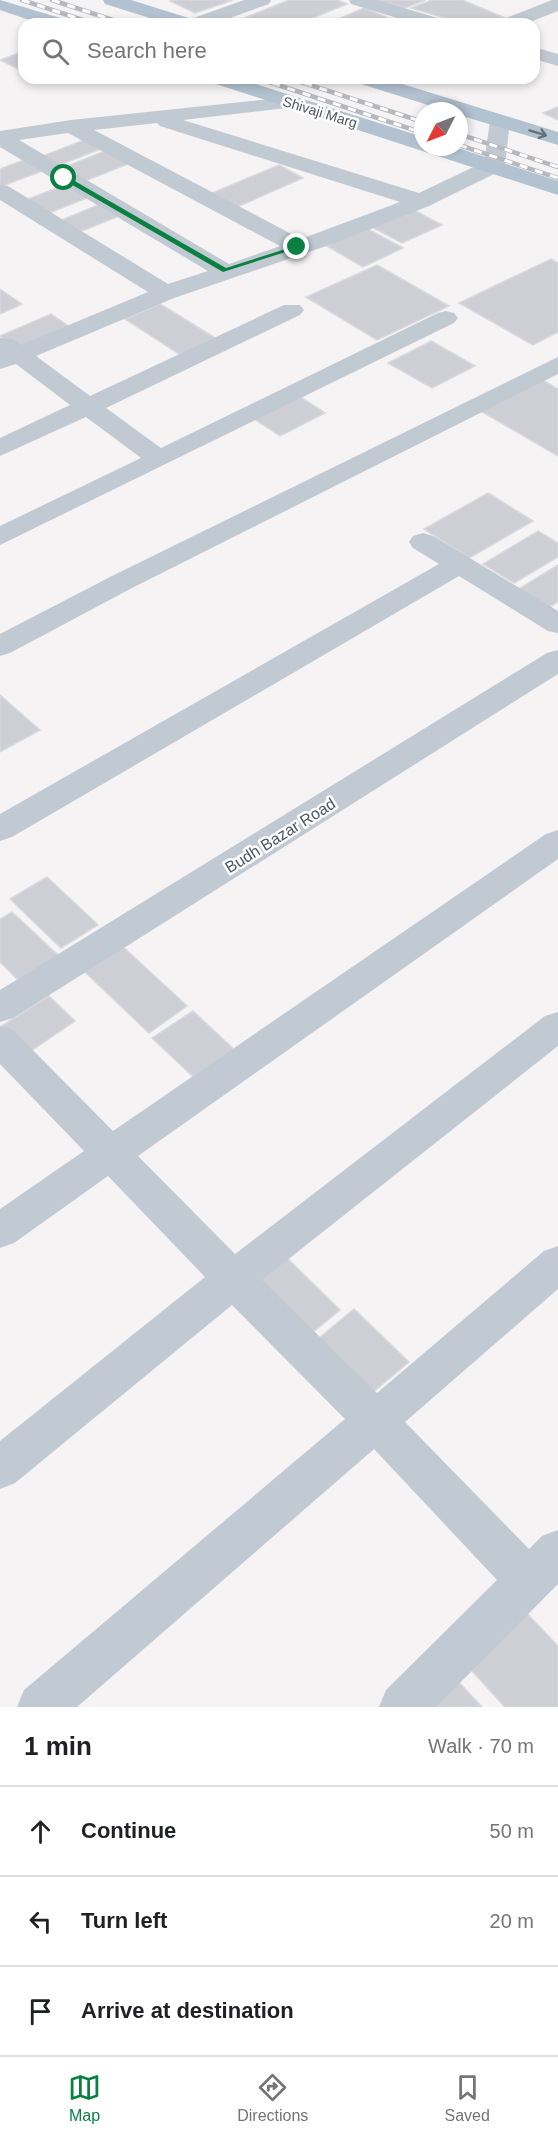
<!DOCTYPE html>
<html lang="en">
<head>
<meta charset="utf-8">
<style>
  body { margin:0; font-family:Arial,sans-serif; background:#f2f2f2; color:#202124 }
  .compass { position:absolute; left:414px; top:102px; width:54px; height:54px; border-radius:50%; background:#fff; box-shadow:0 3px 9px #0003; rotate:228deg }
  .stop { position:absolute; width:18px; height:18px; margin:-14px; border:4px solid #0b8043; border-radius:50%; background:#fff }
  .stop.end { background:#0b8043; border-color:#fff; box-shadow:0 2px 6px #0008 }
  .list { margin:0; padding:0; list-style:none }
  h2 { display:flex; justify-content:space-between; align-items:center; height:78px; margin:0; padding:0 24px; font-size:26px }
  h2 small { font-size:20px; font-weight:400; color:#757577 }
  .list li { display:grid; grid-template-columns:39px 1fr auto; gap:18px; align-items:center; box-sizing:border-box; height:90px; padding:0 24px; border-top:2px solid #e0e0e0 }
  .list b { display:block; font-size:22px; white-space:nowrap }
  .list em { font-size:20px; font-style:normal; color:#757577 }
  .icon { flex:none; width:33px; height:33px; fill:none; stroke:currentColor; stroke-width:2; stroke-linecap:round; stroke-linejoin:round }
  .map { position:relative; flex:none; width:558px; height:1707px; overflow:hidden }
  .search { position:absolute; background:#fff; box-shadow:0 3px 9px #0003; left:18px; right:18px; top:18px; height:66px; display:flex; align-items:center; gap:15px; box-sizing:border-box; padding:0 21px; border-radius:18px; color:#757577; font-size:22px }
  .sheet { height:348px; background:#fff }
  nav { display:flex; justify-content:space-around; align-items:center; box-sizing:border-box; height:84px; border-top:2px solid #e0e0e0; background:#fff; font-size:16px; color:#757577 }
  nav a { display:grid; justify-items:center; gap:3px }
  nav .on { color:#0b8043 }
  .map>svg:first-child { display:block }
  .building { fill:#cdcfd5; stroke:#d7d9de; stroke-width:1.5 }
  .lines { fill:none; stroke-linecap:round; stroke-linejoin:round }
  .minor { fill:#c1cad2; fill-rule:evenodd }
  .major { fill:#b3c2d1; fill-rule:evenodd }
  .rail-casing { stroke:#b5b8bd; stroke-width:4.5 }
  .rail { stroke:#fff; stroke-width:3; stroke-dasharray:8; stroke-linecap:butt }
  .oneway { stroke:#64717d }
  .route { fill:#0b8043 }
  .labels { text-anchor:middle; stroke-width:5; stroke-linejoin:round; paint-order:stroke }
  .far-street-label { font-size:14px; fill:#4a5661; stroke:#fff }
  .street-label { font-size:16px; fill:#4a5661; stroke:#fff }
</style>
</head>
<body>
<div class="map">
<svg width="558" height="1707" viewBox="0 0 558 1707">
  <rect width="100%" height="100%" fill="#f5f3f3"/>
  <g class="building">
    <polygon points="172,0 233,0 195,13 170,1"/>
    <polygon points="289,0 337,0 347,4 298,24 244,24 237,21"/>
    <polygon points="375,0 425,0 405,8"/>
    <polygon points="432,0 462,0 508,19 497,24 465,24 411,8"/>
    <polygon points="364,8 391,19 380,24 327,24"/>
    <polygon points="24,51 24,72 0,60"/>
    <polygon points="558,107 558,120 543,113"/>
    <polygon points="89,138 106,147 57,166 40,157"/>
    <polygon points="110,149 133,162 80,183 57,170"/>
    <polygon points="29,158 47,169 0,187 0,169"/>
    <polygon points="279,165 303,178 237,207 212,193"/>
    <polygon points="67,184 89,197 44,215 23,201"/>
    <polygon points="100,204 119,216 77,233 57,222"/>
    <polygon points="410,208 442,225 402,243 370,226"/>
    <polygon points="366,228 403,248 363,267 327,246"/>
    <polygon points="551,259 558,263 558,332 533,345 459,303"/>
    <polygon points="377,265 449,306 377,340 306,297"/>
    <polygon points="0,289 22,304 0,314"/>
    <polygon points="160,304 217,339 182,356 125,319"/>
    <polygon points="51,314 70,327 19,350 0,336"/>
    <polygon points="431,341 475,366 432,388 388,363"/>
    <polygon points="539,378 558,389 558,456 479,410"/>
    <polygon points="296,394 325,413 280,436 251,417"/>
    <polygon points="488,493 533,521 469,558 424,529"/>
    <polygon points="538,531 558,543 558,557 514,583 483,564"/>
    <polygon points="558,565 558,602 546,609 517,590"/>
    <polygon points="0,695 40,730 0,752"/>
    <polygon points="47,877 98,925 61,948 10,899"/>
    <polygon points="12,912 59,956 20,982 0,962 0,919"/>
    <polygon points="122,946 187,1006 149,1033 84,971"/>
    <polygon points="49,996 75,1021 25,1055 0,1027"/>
    <polygon points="193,1011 241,1056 201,1084 152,1038"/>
    <polygon points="286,1257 340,1310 300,1343 246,1287"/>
    <polygon points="354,1309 409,1362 366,1398 312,1344"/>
    <polygon points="518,1604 558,1646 558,1707 505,1707 461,1659"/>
    <polygon points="455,1678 482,1707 425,1707"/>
  </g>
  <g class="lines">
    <g class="minor">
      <polygon points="244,0 271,0 269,4 213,24 186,24 188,20"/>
      <polygon points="349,0 378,0 444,20 446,24 417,24 351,4"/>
      <polygon points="552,0 558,0 558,11 525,24 499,24 501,20"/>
      <polygon points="534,47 558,54 558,66 534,59"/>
      <path d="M289 97 296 99 299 103 296 107 183 120 419 193 484 162 490 121 493 117H507L510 121 505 165 502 170 429 206 335 243 174 298 36 356 90 396 284 305H300L304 310 300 315 106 408 161 448 438 313 446 311 454 313 458 318 454 323 0 545V526L141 458 86 417 0 456V438L70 405 16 364 0 369V338L13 339 21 345 148 292 0 200V184L8 186 168 284 208 271 0 147V131L71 120ZM157 123 160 126 400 202 301 239 94 130ZM68 133 280 246 229 264 19 140Z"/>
      <polygon points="558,357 558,374 132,588 10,653 0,656 0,634 112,576"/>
      <polygon points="423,533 433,536 558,611 558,633 548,631 459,576 12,837 0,841 0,814 439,564 413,548 409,542 413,536"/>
      <polygon points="558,650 558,674 13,1018 0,1022 0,990 547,653"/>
      <polygon points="558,830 558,859 138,1156 235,1254 545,1016 558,1012 558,1046 262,1280 377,1393 544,1251 558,1246 558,1289 405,1422 529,1549 542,1536 558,1530 558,1584 436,1707 379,1707 386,1690 497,1580 374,1449 77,1707 17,1707 24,1690 345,1419 232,1305 15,1483 0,1489 0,1441 205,1277 108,1176 14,1243 0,1248 0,1209 84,1151 0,1064 0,1026 13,1030 113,1131 546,834"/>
    </g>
    <g class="major">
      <polygon points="0,0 67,20 69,24 41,24 0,10"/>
      <polygon points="103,0 131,0 195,20 197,24 169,24 105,4"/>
      <polygon points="207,78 237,78 423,137 423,147 455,147 558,181 558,195 210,82"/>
      <polygon points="352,78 383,78 558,132 558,145 459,115 459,111 447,111 355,82"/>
    </g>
    <defs>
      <g id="rail">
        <polyline points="22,0 95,24"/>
        <polyline points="52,0 125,24"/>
        <polyline points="257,78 423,133"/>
        <polyline points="289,78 423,122"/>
        <polyline points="459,134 558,167"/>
        <polyline points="459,145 558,178"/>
      </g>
    </defs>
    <use href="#rail" class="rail-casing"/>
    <use href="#rail" class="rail"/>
  </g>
  <defs><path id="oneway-shaft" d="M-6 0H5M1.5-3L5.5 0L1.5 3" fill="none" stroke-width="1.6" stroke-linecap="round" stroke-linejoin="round" transform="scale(1.5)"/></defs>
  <use class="oneway" href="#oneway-shaft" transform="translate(538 133) rotate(17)"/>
  <polygon class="route" points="62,176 66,176 226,268 295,246 301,247 223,272 62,179"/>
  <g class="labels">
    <g class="far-street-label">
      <text transform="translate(320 112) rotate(17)" y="5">Shivaji Marg</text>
    </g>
    <g class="street-label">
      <text transform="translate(280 835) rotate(-32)" y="6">Budh Bazar Road</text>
    </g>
  </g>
</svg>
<svg class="compass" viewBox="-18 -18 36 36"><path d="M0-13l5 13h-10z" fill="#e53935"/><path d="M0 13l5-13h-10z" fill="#757577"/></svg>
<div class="stop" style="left:64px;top:178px"></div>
<div class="stop end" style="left:297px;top:247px"></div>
<div class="search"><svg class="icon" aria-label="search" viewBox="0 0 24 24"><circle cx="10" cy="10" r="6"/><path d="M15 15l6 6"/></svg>Search here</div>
</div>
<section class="sheet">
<h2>1 min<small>Walk · 70 m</small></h2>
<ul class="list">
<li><svg class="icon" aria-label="ahead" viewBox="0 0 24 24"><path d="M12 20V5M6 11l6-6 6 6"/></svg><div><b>Continue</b></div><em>50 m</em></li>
<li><svg class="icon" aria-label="left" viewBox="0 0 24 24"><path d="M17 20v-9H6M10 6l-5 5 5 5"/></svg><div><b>Turn left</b></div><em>20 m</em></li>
<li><svg class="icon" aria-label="arrive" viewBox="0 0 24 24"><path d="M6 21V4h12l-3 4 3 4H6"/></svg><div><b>Arrive at destination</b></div></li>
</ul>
</section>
<nav>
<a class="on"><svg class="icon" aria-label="map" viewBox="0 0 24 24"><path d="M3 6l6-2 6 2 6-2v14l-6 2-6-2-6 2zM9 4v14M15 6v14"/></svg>Map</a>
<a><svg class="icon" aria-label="directions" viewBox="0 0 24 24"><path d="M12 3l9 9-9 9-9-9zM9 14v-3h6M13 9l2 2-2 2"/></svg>Directions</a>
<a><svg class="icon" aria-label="saved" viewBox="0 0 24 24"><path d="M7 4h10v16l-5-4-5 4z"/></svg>Saved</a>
</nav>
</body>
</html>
